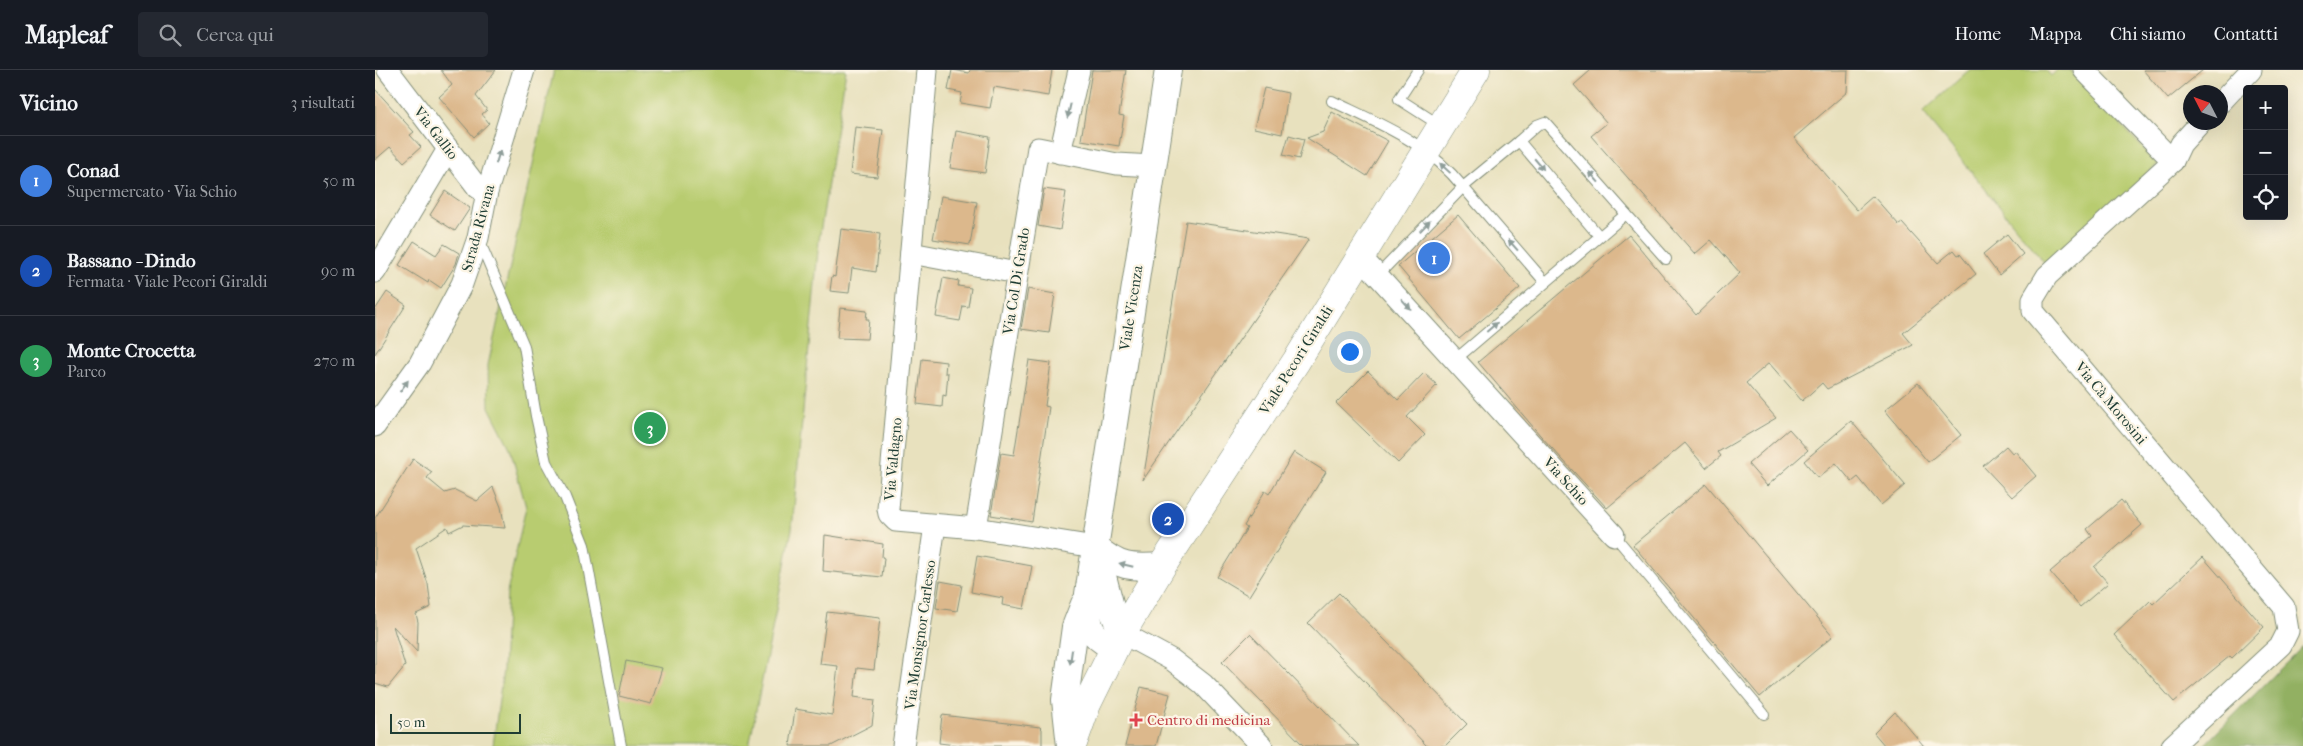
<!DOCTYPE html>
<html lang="it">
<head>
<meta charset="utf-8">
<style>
  body { margin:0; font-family:"IM FELL French Canon",serif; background:#242831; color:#f1f3f6 }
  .controls { position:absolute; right:15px; top:15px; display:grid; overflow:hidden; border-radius:5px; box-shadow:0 5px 20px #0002 }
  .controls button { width:45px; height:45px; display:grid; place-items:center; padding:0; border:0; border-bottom:1px solid #363941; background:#171b24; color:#f1f3f6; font:25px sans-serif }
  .compass { position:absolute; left:1808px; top:15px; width:45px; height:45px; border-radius:50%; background:#171b24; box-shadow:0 5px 20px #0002; rotate:312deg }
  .scale { position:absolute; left:15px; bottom:12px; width:131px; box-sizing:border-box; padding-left:5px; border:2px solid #1f3d34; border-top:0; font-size:14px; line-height:18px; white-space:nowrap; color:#1f3d34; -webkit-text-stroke:4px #fcf5e5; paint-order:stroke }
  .you { position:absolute; left:974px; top:281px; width:18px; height:18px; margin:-12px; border:4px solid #fff; border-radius:50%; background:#1a73e8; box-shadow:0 0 0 8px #1a73e833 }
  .badge { display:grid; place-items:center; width:32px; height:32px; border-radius:50%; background:#1f6fb2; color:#fff; font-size:16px; font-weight:700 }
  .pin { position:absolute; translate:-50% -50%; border:2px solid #fff; box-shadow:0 1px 5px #0006 }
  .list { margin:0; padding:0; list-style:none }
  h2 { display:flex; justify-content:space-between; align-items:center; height:65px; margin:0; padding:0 20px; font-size:21px }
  h2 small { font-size:16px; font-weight:400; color:#9ea1a6 }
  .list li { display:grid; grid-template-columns:32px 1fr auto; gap:15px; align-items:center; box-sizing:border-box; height:90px; padding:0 20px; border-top:1px solid #363941 }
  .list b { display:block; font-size:19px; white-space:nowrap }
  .list p { margin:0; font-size:16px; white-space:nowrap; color:#9ea1a6 }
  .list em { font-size:16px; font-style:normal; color:#9ea1a6 }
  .icon { flex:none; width:28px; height:28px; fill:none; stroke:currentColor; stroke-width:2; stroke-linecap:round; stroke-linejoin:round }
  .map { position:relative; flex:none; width:1928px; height:676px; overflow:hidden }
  header { display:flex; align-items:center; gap:30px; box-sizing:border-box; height:70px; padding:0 25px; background:#171b24; border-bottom:1px solid #363941 }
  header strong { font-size:24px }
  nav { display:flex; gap:28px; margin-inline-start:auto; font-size:18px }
  .search { width:350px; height:45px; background:#242831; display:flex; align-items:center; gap:12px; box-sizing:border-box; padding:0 18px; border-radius:5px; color:#9ea1a6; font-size:19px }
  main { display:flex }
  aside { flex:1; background:#171b24 }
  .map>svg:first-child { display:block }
  .green { fill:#b8cc6f; stroke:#6c8452 }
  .forest { fill:#92b062; stroke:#58764b }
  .building { fill:#dcb88c }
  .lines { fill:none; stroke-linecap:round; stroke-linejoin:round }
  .service-casing { stroke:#848f79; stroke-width:12 }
  .minor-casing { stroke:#848f79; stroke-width:23 }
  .tertiary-casing { stroke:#848f79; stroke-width:28 }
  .secondary-casing { stroke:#848f79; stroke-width:29 }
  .service { stroke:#fff; stroke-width:10 }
  .minor { stroke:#fff; stroke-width:21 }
  .tertiary { stroke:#fff; stroke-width:26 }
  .secondary { stroke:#fff; stroke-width:28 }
  .oneway { fill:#8f9e9a }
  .health-dot { fill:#e0444e; stroke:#fcf5e5; stroke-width:2 }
  .labels { text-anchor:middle; stroke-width:4.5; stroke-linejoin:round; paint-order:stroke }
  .street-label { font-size:15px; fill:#1f3d34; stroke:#fcf5e5 }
  .health-label { font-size:15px; fill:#be3a42; stroke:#fcf5e5; text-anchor:start }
</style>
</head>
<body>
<header>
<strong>Mapleaf</strong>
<div class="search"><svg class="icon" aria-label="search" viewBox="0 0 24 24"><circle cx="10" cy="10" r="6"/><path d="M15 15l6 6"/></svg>Cerca qui</div>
<nav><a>Home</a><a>Mappa</a><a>Chi siamo</a><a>Contatti</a></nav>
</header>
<main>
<aside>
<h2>Vicino<small>3 risultati</small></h2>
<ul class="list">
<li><span class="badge" style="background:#3f7fe0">1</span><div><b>Conad</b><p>Supermercato · Via Schio</p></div><em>50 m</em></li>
<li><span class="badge" style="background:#1a4fb4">2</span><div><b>Bassano - Dindo</b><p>Fermata · Viale Pecori Giraldi</p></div><em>90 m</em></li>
<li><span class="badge" style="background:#2e9e5b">3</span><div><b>Monte Crocetta</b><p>Parco</p></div><em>270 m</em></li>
</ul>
</aside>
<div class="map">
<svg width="1928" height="676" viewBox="0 0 1928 676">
  <rect width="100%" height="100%" fill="#fcf5e5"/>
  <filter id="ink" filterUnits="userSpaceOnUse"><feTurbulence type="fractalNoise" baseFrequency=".02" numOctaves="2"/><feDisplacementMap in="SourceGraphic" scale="10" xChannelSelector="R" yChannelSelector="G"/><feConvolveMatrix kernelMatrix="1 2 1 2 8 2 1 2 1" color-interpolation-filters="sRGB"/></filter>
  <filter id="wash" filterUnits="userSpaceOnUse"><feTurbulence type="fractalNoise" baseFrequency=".0096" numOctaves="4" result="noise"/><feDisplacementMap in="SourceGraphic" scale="20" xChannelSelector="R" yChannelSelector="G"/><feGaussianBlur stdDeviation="1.12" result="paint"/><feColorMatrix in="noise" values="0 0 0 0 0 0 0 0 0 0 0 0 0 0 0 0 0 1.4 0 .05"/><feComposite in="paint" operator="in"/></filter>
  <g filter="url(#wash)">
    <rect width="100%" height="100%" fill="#e8e1be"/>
    <g class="green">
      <polygon points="179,0 471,0 444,170 417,459 374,676 118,676 128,600 132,523 151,437 135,378 114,337 113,295"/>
      <polygon points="1594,0 1671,0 1676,6 1682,0 1695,0 1783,94 1674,198 1548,42"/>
    </g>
    <polygon class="forest" points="1928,576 1928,676 1828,676"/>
    <g id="blocks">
      <g class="building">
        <polygon points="66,0 121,0 101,26 112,40 107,44 114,53 99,67 64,27 77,15"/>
        <polygon points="577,0 594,3 595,0 677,0 673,26 619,17 615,38 585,33 587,23 573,20"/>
        <polygon points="717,0 751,0 744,45 749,46 744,76 706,70"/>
        <polygon points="1216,0 1473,0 1472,22 1419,68 1482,140 1498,126 1524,155 1527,153 1563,193 1579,180 1583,185 1585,184 1601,204 1528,263 1538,275 1452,319 1447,313 1427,331 1394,293 1371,313 1401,348 1343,382 1346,386 1331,398 1310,373 1232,438 1165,365 1103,292 1254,165 1321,245 1365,203 1336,170 1320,184 1216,66 1232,53 1199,15"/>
        <polygon points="1768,0 1828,0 1793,29"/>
        <polygon points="889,18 913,23 907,64 879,58"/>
        <polygon points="0,19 39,62 35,65 46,77 29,92 15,77 0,90"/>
        <polygon points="957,42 1013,71 992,106 932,68 948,62"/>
        <polygon points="480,57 508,60 502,107 475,104"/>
        <polygon points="581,61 615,67 610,103 575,98"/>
        <polygon points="914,65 929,69 924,89 908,85"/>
        <polygon points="669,119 691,122 685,160 663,156"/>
        <polygon points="70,121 95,138 80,161 55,145"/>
        <polygon points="566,126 602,132 595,175 558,169"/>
        <polygon points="1083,145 1145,218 1084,269 1023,196"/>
        <polygon points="811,151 934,169 768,410"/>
        <polygon points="466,159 505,164 501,202 477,198 474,223 455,221 457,206 460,207"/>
        <polygon points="1632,164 1648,184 1624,205 1608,184"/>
        <polygon points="39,171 61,185 69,174 84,183 81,194 66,218 54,210 53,213 24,195"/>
        <polygon points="568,208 584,211 583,216 596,218 593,237 588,236 585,251 561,247"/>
        <polygon points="653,219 680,224 674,263 646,259"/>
        <polygon points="12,222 31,235 0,284 0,240"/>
        <polygon points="465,238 492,241 491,249 494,249 492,269 462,268"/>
        <polygon points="547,289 571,292 570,303 573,303 571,326 568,325 567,337 542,334"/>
        <polygon points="654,290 676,293 670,336 674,337 657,452 616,445 626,383 639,385"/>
        <polygon points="993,301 1023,330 1049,303 1062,315 1032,347 1050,365 1023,393 961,333"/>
        <polygon points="1543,313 1586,365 1553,392 1510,340"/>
        <polygon points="1476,351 1530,415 1506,435 1483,407 1477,412 1461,393 1443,408 1429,391"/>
        <polygon points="1414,359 1433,380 1392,416 1373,394"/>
        <polygon points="1631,376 1638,384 1640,381 1661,406 1637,427 1608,396"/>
        <polygon points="919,382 951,402 874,526 842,507 872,458 869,456 890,421 894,424"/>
        <polygon points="38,389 57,402 52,408 70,423 80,420 102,431 118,417 126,437 130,458 88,455 74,462 72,457 41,478 53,514 56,537 41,544 43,552 42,582 18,556 30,596 13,617 0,613 0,448"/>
        <polygon points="1331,414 1458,566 1385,627 1258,475"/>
        <polygon points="1746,430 1767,455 1719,497 1733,513 1705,537 1675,502 1717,466 1712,459"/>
        <polygon points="450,465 508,474 507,487 509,488 507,507 448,501"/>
        <polygon points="602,486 657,496 649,539 627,535 628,528 596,522"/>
        <polygon points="1828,487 1889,557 1857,588 1855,586 1799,632 1739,565 1775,531 1778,534"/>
        <polygon points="565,511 587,515 582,541 561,538"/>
        <polygon points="964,523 1092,654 1070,676 1052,676 933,553"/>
        <polygon points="452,542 505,548 499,600 482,598 479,627 500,630 497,655 456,676 415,676 420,639 457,645 463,596 445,594"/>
        <polygon points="875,564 984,676 929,676 847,592"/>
        <polygon points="251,591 287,598 276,634 244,626"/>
        <polygon points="766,617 795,624 781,676 750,676"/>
        <polygon points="1520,642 1549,676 1510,676 1499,663"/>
        <polygon points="567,645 665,657 667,659 667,676 589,676 564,673"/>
      </g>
    </g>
  </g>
  <g filter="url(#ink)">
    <use href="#blocks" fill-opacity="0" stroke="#848f79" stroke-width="1"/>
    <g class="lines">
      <defs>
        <g id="service">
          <polyline points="1043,0 1024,29 1066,56"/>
          <path d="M957 31C1007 55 1052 72 1088 117L1004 204"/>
          <polyline points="1144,71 1162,55 1170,52 1291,189"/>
          <polyline points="104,170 149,276 161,346 171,392 190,427 209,475 246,676"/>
          <polyline points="1170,212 1088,117 1144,71 1224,166"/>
          <polyline points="1081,289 1251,144"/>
          <polyline points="1239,465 1389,644"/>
        </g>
        <g id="minor">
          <polyline points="13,0 103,118 112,122"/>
          <polyline points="552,0 513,439 514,444 521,451 601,458 720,477"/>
          <polyline points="1709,0 1798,91 1672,206 1658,229 1658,241 1909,537 1913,561 1906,575 1797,676"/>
          <polyline points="1846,32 1876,0"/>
          <polyline points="685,83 704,0"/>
          <polyline points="1798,91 1806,74 1826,52"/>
          <polyline points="536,183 642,203"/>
          <polyline points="985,186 1239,465"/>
          <polyline points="0,202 73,79"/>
          <polyline points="0,356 45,293 87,214 103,168 112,122 149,0"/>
          <polyline points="601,458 663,78 742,94 778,96"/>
          <polyline points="747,563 797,590 828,614 887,676"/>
          <polyline points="528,676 560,455"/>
        </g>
        <g id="tertiary">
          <path d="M720 477C744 498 756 498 787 496"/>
          <polyline points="723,487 736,537 747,563"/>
          <path d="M739 578C709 562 714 555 713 524L793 0"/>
          <polyline points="695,676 690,630 700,557 709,534"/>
        </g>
        <polyline id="secondary" points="697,676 712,634 747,563 787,496 922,290 1101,0"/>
      </defs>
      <use href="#service" class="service-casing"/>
      <use href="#minor" class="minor-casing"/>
      <use href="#tertiary" class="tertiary-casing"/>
      <use href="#secondary" class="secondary-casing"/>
      <use href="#service" class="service"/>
      <use href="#minor" class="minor"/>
      <use href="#tertiary" class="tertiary"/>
      <use href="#secondary" class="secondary"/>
    </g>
    <defs><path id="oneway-solid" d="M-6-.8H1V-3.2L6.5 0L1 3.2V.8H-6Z" transform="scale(1.25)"/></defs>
    <g class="oneway">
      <use href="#oneway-solid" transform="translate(694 41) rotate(103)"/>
      <use href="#oneway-solid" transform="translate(123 87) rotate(-73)"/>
      <use href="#oneway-solid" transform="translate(1164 94) rotate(50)"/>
      <use href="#oneway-solid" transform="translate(1070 98) rotate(-137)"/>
      <use href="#oneway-solid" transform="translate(1219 107) rotate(-131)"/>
      <use href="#oneway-solid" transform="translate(1050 156) rotate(-46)"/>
      <use href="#oneway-solid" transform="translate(1138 175) rotate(-131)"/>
      <use href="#oneway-solid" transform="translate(1031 234) rotate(48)"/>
      <use href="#oneway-solid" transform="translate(1117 257) rotate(-41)"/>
      <use href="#oneway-solid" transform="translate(29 316) rotate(-54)"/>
      <use href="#oneway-solid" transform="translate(751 495) rotate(-166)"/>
      <use href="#oneway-solid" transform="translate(696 587) rotate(98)"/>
    </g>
  </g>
  <path class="health-dot" d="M758.5 642.5h5v5h5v5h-5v5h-5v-5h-5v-5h5z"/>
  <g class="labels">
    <g class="street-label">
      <text transform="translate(61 63) rotate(52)" y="5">Via Gallio</text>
      <text transform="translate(103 158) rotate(-75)" y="5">Strada Rivana</text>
      <text transform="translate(641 211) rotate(-81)" y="5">Via Col Di Grado</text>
      <text transform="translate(756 238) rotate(-81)" y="5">Viale Vicenza</text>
      <text transform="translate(921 290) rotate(-58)" y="5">Viale Pecori Giraldi</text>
      <text transform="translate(1736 333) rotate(50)" y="5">Via Cà Morosini</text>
      <text transform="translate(518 389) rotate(-85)" y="5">Via Valdagno</text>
      <text transform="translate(1191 411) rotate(48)" y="5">Via Schio</text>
      <text transform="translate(545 565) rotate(-82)" y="5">Via Monsignor Carlesso</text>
    </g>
    <g class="health-label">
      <text x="772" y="655">Centro di medicina</text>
    </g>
  </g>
</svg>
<div class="controls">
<button>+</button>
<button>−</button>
<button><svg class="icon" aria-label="locate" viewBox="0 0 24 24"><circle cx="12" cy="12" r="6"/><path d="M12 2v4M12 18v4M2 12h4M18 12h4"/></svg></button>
</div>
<svg class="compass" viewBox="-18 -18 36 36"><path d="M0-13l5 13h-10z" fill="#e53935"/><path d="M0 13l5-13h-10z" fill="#9ea1a6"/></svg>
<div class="scale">50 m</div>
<div class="you"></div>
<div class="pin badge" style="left:1059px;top:188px;background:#3f7fe0">1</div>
<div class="pin badge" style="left:793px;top:449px;background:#1a4fb4">2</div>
<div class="pin badge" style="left:275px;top:358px;background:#2e9e5b">3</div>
</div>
</main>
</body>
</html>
